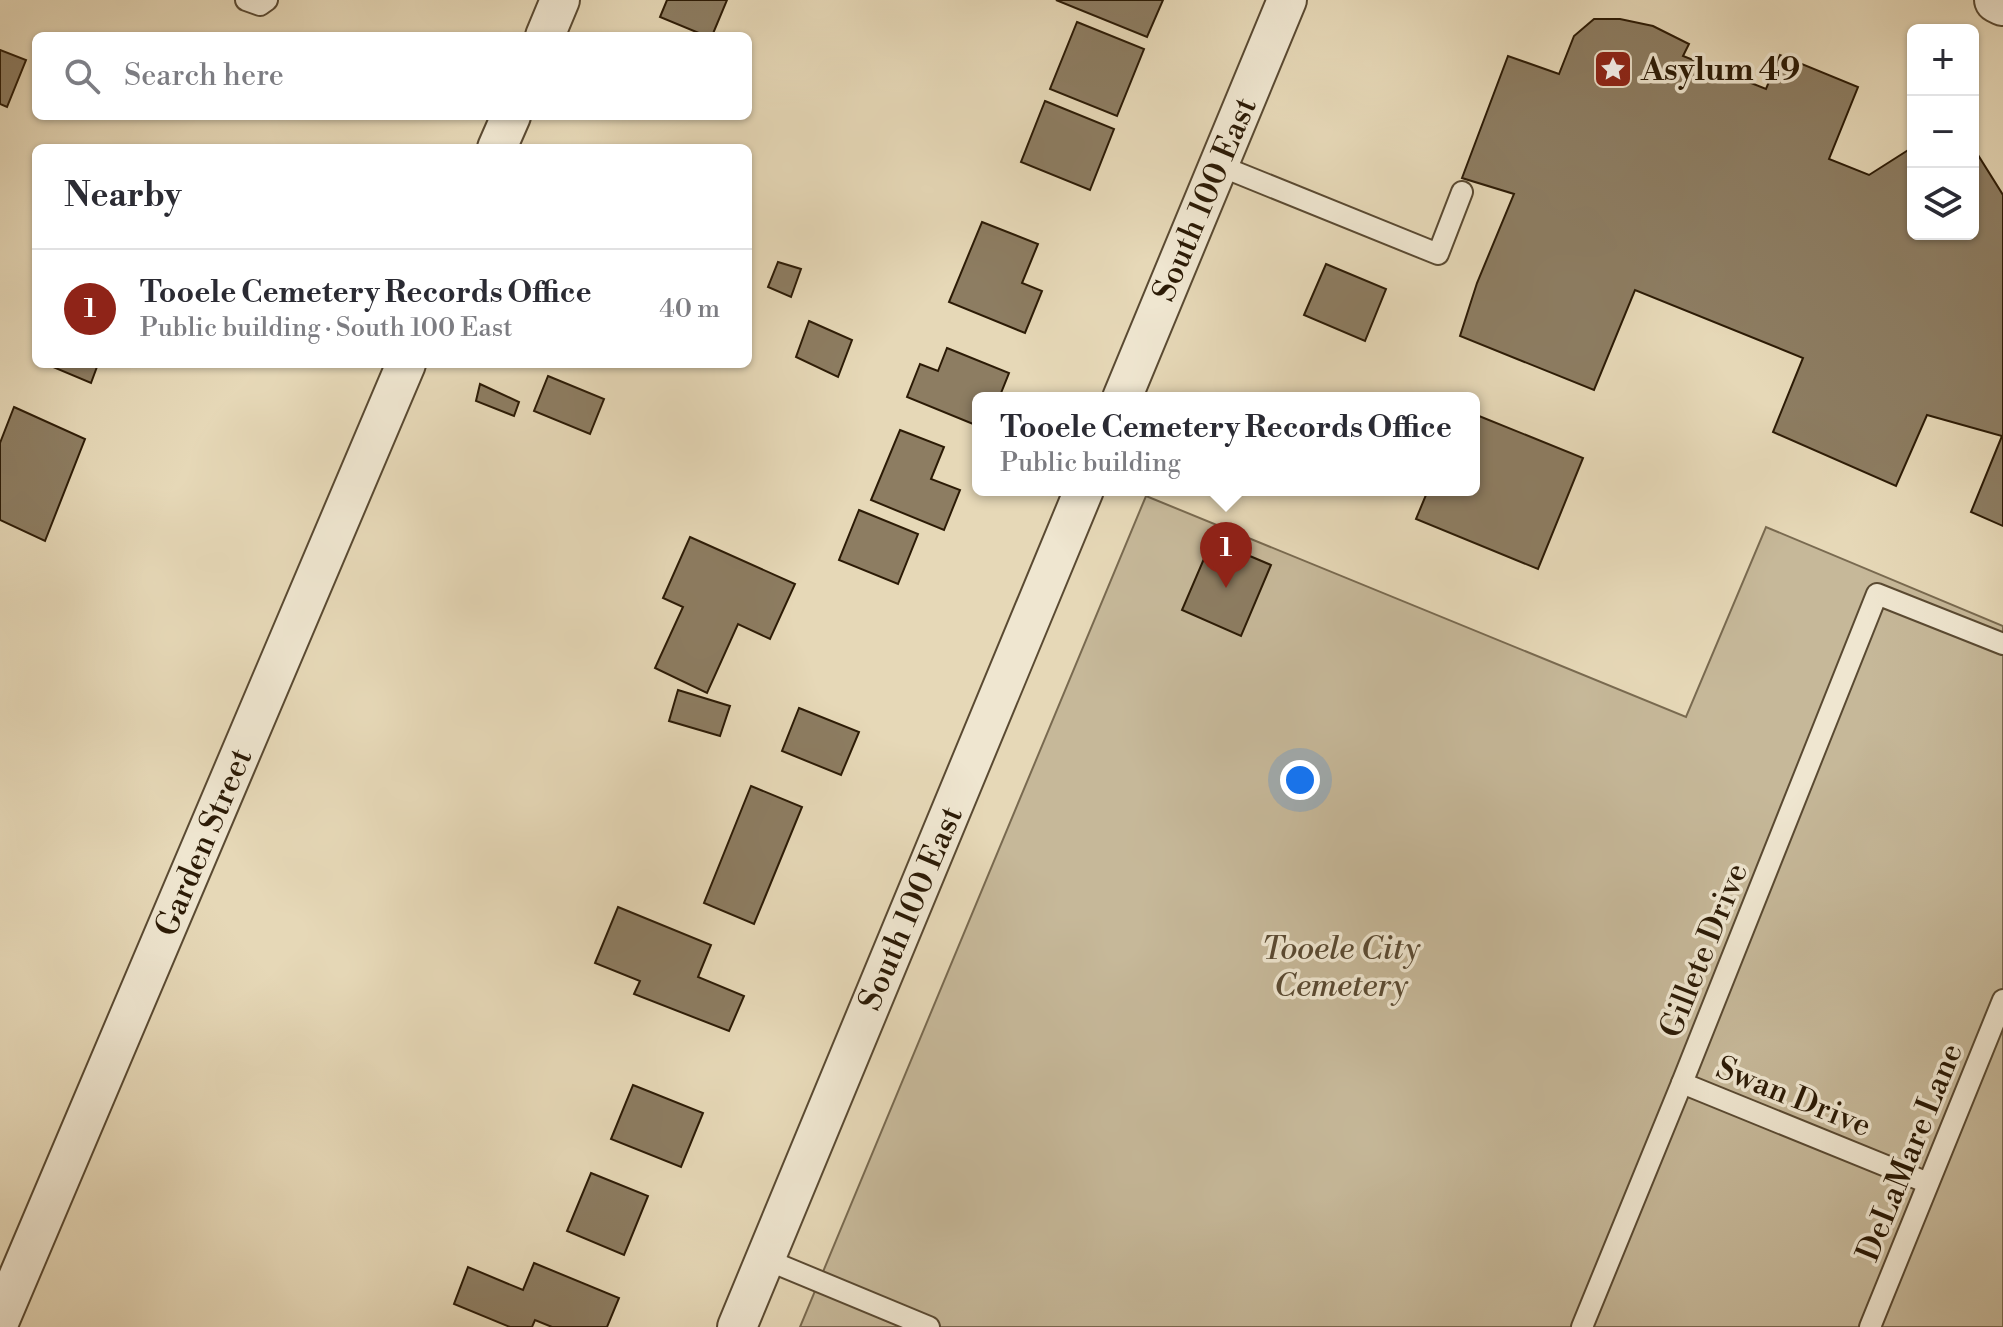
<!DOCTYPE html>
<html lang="en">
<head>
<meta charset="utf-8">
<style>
  body { margin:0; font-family:"Libre Bodoni",serif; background:#f2f2f3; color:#2b2b33 }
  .controls { position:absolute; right:24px; top:24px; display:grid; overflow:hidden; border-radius:12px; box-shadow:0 2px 6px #0004 }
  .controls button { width:72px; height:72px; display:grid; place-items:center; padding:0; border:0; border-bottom:2px solid #e1e1e2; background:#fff; color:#2b2b33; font:40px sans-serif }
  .you { position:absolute; left:1300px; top:780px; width:28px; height:28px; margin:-20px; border:6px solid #fff; border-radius:50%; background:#1a73e8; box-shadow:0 0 0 12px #1a73e833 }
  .badge { display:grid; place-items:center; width:52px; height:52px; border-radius:50%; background:#8f2418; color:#fff; font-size:26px; font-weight:700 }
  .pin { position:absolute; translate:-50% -66px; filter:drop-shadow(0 2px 4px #0008) }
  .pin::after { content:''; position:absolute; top:42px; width:28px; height:24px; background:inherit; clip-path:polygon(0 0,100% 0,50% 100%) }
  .popup { position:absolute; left:972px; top:392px; width:508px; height:104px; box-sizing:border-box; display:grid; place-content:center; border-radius:12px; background:#fff; filter:drop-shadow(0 2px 6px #0005); font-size:26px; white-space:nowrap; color:#7c7c81 }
  .popup b { font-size:30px; color:#2b2b33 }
  .popup::after { content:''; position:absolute; left:50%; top:100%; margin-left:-16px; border:16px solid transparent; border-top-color:#fff }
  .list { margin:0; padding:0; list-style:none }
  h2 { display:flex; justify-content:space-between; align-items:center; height:104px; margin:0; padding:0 32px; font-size:34px }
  h2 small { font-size:26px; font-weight:400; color:#7c7c81 }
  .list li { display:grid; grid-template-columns:52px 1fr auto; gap:24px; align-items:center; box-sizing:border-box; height:120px; padding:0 32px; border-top:2px solid #e1e1e2 }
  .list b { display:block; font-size:30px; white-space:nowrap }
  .list p { margin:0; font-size:26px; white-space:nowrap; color:#7c7c81 }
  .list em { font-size:26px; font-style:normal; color:#7c7c81 }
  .icon { flex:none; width:44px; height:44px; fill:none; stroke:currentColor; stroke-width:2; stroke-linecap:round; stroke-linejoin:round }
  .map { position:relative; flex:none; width:2003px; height:1327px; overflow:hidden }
  .search { position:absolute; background:#fff; box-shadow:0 2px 6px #0004; left:32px; top:32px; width:720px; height:88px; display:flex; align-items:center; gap:20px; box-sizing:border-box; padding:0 28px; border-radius:12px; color:#7c7c81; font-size:30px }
  .panel { position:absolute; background:#fff; box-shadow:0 2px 6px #0004; left:32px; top:144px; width:720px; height:224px; border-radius:12px }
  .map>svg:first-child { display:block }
  .green { fill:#c6b899; stroke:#796a50; stroke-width:2 }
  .building { fill:#8d7d62; stroke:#2c1b06; stroke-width:2 }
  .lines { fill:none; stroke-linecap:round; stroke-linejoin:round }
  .service-casing { stroke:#5a4a32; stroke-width:24 }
  .minor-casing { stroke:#5a4a32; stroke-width:42 }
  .tertiary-casing { stroke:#5a4a32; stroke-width:48 }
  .service { stroke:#efe6d0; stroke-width:20 }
  .minor { stroke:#efe6d0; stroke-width:38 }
  .tertiary { stroke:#efe6d0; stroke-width:44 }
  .labels { text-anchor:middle; stroke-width:7; stroke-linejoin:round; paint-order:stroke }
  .poi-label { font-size:32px; font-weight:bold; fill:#2c1b06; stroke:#efe6d0; text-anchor:start }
  .street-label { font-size:32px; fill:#2c1b06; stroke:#efe6d0 }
  .park-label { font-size:32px; font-style:italic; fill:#5a4a32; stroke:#efe6d0 }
</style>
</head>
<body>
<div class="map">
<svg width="2003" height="1327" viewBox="0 0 2003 1327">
  <rect width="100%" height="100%" fill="#e6d8b7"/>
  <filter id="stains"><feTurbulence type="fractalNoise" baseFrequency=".0025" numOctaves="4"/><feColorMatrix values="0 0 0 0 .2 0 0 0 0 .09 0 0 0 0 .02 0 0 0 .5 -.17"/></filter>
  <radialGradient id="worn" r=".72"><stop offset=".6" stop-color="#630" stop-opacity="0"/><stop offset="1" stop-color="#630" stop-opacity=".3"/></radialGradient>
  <polygon class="green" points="1146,496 1686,717 1766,527 2003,626 2003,1327 800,1327"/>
  <g class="building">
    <polygon points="667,0 727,0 712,36 706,36 660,17"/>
    <polygon points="1056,0 1163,0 1147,37"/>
    <polygon points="1594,19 1620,19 1653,26 1689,44 1683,56 1766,89 1780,55 1858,87 1829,159 1869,175 1913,147 1913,234 1973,234 1973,147 2003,195 2003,526 1971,512 2002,436 1927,415 1896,486 1773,432 1803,358 1635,290 1594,390 1460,336 1477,283 1514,194 1462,178 1508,56 1559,74 1574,36"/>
    <polygon points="1077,22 1144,49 1117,116 1050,89"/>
    <polygon points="0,50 26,60 7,107 0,104"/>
    <polygon points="1045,101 1114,129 1090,190 1021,162"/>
    <polygon points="982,222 1038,244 1022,283 1042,291 1025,333 949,302"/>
    <polygon points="778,262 801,269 791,297 768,287"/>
    <polygon points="1326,264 1386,289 1365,341 1304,315"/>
    <polygon points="809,321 852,340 838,377 796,357"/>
    <polygon points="947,348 1009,373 999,398 978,398 978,426 907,397 920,364 938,371"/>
    <polygon points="54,364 98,364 91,383 53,367"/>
    <polygon points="548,376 604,399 590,434 534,411"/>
    <polygon points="480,384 519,402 514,416 476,401"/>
    <polygon points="14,407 85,439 45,541 0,520 0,443"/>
    <polygon points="1474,414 1583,458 1538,569 1416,519 1428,490 1474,490"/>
    <polygon points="900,430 944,447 931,479 960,490 944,530 871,500"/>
    <polygon points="859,510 918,534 898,584 839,560"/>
    <polygon points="690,537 795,584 770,639 738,624 707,693 655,668 683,607 663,598"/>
    <polygon points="1212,540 1271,565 1241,636 1182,610"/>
    <polygon points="678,690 730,706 720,736 669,721"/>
    <polygon points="799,708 859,732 841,775 782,751"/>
    <polygon points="751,786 802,807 754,924 704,903"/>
    <polygon points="618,907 711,945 698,977 744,996 729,1031 634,994 640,981 595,963"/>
    <polygon points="633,1085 703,1113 681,1167 611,1139"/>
    <polygon points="591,1173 648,1196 624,1255 567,1231"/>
    <polygon points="534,1263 619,1298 607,1327 552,1327 535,1320 532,1327 510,1327 454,1304 468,1267 523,1290"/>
  </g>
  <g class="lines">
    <defs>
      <g id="service">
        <polyline points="246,0 260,5 267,0"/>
        <polyline points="1218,165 1438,254 1462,192"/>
        <polyline points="1682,1083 1928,1183"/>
        <polyline points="765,1259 929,1327"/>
        <polyline points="1582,1327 1682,1083 1877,594 2003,644"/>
        <polyline points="1870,1327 2003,1000"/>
      </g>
      <g id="minor">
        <polyline points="545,36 560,0"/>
        <polyline points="497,148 511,116"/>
        <polyline points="1122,398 1287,0"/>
        <polyline points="0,1320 406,364"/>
        <polyline points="737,1327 1084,490"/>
      </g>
      <polyline id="tertiary" points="1997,0 2003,3"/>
    </defs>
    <use href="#service" class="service-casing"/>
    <use href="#minor" class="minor-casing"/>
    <use href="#tertiary" class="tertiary-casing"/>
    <use href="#service" class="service"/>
    <use href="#minor" class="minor"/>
    <use href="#tertiary" class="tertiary"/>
  </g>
  <defs>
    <symbol id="sight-square" viewBox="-11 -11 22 22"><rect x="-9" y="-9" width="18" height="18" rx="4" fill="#8f2418" stroke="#efe6d0"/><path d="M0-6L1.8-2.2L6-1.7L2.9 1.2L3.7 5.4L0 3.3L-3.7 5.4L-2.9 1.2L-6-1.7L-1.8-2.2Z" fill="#fff"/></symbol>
  </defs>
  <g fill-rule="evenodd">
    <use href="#sight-square" x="1591" y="47" width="44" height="44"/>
  </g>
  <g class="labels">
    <g class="poi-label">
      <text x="1641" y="80">Asylum 49</text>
    </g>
    <g class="street-label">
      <text transform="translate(1204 199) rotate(-67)" y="11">South 100 East</text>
      <text transform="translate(203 842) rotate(-67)" y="11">Garden Street</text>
      <text transform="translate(910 908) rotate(-67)" y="11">South 100 East</text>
      <text transform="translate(1703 950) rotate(-68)" y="11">Gillete Drive</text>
      <text transform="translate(1794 1096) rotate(22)" y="11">Swan Drive</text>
      <text transform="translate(1909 1152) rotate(-68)" y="11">DeLaMare Lane</text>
    </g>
    <g class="park-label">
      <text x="1341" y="959">Tooele City<tspan x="1341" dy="37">Cemetery</tspan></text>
    </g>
  </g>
  <rect width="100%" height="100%" filter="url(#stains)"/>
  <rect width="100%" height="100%" fill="url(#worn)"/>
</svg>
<div class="controls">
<button>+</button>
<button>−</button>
<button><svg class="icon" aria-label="layers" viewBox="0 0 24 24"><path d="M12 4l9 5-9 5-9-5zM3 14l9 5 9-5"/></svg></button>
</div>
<div class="you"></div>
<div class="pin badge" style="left:1226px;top:588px">1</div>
<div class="popup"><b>Tooele Cemetery Records Office</b>Public building</div>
<div class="search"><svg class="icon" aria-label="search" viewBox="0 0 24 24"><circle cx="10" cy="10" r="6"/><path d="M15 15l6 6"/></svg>Search here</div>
<section class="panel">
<h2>Nearby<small></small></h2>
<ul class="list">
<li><span class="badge">1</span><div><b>Tooele Cemetery Records Office</b><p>Public building · South 100 East</p></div><em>40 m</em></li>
</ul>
</section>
</div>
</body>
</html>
